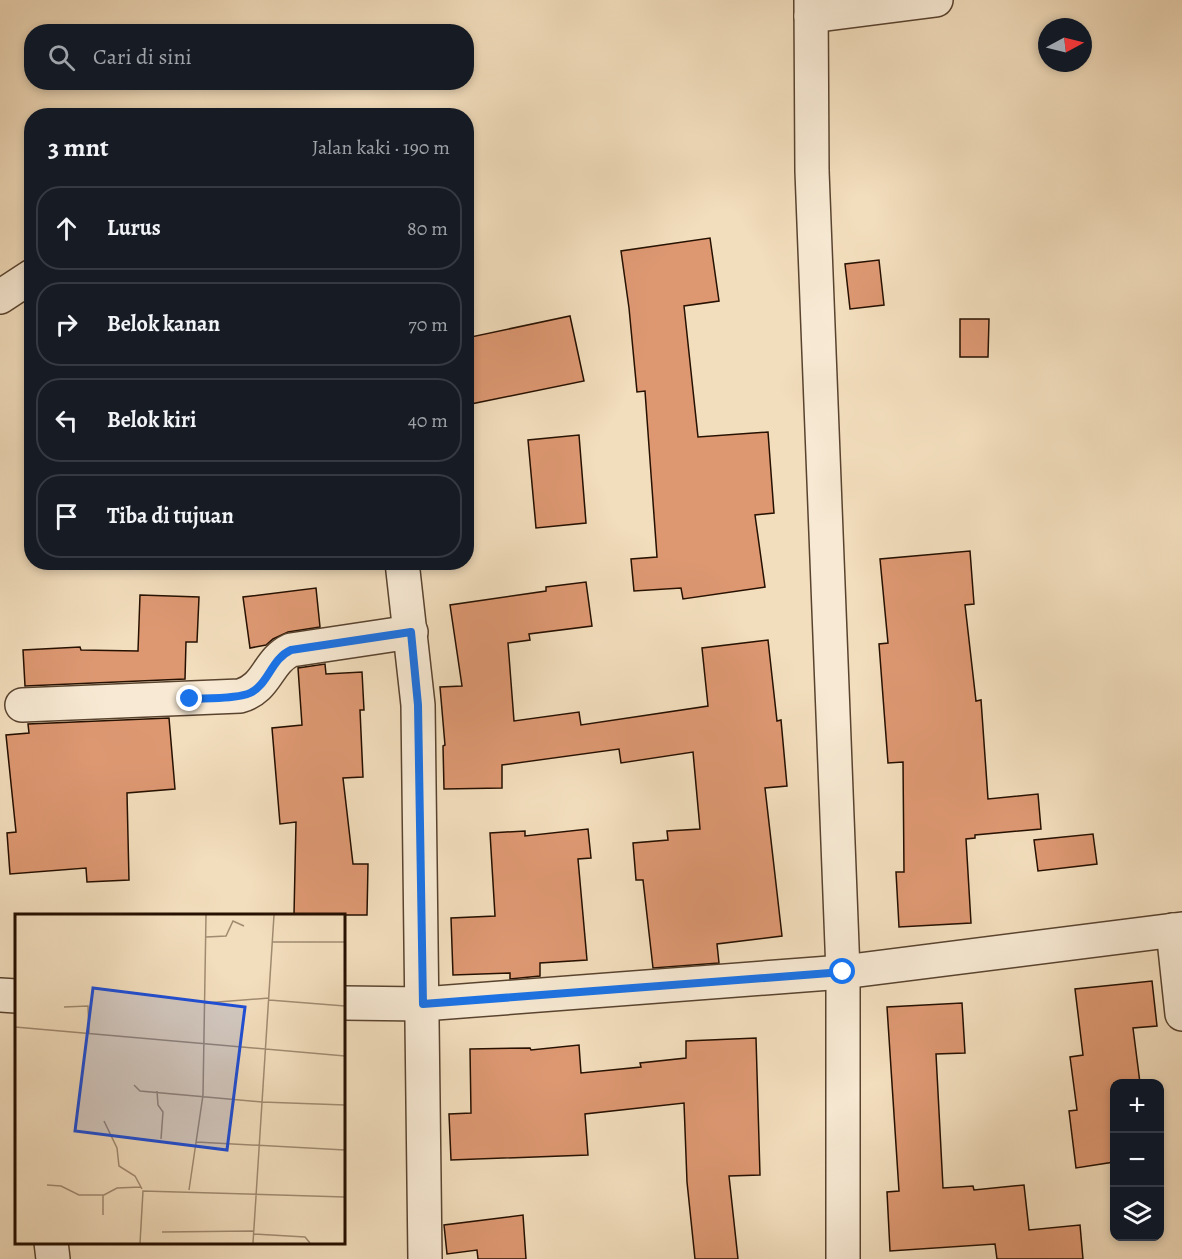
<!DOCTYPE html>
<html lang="id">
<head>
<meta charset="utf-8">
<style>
  body { margin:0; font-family:Alegreya,serif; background:#242831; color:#f1f3f6 }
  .controls { position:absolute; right:18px; bottom:18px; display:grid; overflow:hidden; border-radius:12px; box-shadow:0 3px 9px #0003 }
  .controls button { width:54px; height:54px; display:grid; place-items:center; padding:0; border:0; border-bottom:2px solid #363941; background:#171b24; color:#f1f3f6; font:30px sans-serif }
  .compass { position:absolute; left:1038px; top:18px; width:54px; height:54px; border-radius:50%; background:#171b24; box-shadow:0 3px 9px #0003; rotate:83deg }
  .stop { position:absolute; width:18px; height:18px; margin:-14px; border:4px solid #1a73e8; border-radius:50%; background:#fff }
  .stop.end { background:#1a73e8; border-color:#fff; box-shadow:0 2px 6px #0008 }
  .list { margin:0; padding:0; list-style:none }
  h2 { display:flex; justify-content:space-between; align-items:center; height:78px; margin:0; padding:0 24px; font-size:26px }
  h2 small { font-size:20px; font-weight:400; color:#9ea1a6 }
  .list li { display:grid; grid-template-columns:39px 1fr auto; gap:18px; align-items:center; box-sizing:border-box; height:84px; margin:0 12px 12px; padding:0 12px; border:2px solid #363941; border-radius:24px }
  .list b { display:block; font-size:22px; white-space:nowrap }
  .list em { font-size:20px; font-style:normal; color:#9ea1a6 }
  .icon { flex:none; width:33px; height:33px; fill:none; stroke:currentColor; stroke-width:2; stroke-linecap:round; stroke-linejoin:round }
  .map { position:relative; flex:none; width:1182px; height:1259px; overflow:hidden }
  .search { position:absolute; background:#171b24; box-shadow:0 3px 9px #0003; left:24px; top:24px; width:450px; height:66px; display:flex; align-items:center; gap:15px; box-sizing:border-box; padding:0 21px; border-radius:24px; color:#9ea1a6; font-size:22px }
  .panel { position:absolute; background:#171b24; box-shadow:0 3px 9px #0003; left:24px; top:108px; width:450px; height:462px; border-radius:24px }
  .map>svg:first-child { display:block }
  .building { fill:#dd9872; stroke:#261000; stroke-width:1.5 }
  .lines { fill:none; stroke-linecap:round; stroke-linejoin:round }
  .minor-casing { stroke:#59432f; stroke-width:36 }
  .minor { stroke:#f7e9d3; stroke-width:33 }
  .route { stroke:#1a73e8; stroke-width:8 }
  .inset-road { fill:none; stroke:#a08b71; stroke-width:1.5 }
  .view { fill:#1d4ed8; fill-opacity:0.15; stroke:#1d4ed8; stroke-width:3 }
  .inset-edge { fill:none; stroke:#261000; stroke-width:3 }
</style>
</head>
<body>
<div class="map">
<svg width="1182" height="1259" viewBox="0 0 1182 1259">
  <rect width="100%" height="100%" fill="#f2ddbc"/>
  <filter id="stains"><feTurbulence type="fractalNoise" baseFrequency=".00333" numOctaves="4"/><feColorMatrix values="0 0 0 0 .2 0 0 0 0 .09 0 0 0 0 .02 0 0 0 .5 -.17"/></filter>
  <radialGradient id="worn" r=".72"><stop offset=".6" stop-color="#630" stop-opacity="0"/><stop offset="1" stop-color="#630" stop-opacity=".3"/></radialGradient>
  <g class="building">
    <polygon points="710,238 719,301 684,306 698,437 768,432 774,513 755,515 765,587 683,599 681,588 634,591 631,559 657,557 645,391 637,392 629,308 621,251"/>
    <polygon points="879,260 884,305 850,309 845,264"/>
    <polygon points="570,316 584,381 466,405 466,338"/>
    <polygon points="960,319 989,319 988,357 960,357"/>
    <polygon points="579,435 586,523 536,528 528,440"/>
    <polygon points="970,551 974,604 965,605 976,701 981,700 988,799 1038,794 1041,829 975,835 975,838 966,839 971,923 899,927 896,872 904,872 903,762 888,763 879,644 888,643 880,559"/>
    <polygon points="586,582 592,626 529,634 530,640 508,643 514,721 579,712 581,725 708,706 702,648 768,640 777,721 781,720 787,786 765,788 782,936 717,944 719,963 653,968 643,880 636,880 633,843 668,840 667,831 700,829 693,752 621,763 619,749 502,765 502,788 444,789 443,746 445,745 440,687 462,686 450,605 546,591 546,587"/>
    <polygon points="316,588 320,627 288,632 273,639 266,645 250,648 243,597"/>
    <polygon points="140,595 199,597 197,642 186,642 185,679 25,686 23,650 80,647 81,650 138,651"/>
    <polygon points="325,664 326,674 362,672 364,710 360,710 363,777 343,778 353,864 368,864 367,915 294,915 296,822 280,824 272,728 302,725 298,668"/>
    <polygon points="169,718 175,789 127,793 129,880 87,882 86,868 10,874 7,833 16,832 6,735 29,733 28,724"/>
    <polygon points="588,829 591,858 578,859 587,960 540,963 540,976 510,979 510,973 453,975 451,918 495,916 490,833 525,831 525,836"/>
    <polygon points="1093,834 1097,864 1038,871 1034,840"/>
    <polygon points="1152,981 1157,1026 1133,1028 1140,1083 1114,1083 1114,1162 1076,1168 1069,1111 1077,1110 1070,1057 1083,1055 1075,989"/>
    <polygon points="962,1003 965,1053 936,1054 943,1188 973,1186 974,1190 1024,1185 1029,1230 1080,1225 1083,1259 997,1259 995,1244 890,1251 887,1192 899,1191 887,1007"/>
    <polygon points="756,1038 760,1175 729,1176 738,1259 695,1259 687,1182 684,1103 585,1114 588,1155 451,1160 449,1114 471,1113 470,1049 530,1048 531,1050 579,1045 581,1073 641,1067 640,1063 686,1058 686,1041"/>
    <polygon points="523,1215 526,1259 478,1259 477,1250 447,1254 444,1225"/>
  </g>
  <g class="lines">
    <defs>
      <g id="minor">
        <polyline points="811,0 812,171 843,972 843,1259"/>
        <polyline points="811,16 936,0"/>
        <polyline points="0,297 32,276"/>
        <polyline points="402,562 418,705 425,1259"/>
        <path d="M22 705 240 696C268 688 267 661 291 650L411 632"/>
        <polyline points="1173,930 1182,1014"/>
        <polyline points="0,995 16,996"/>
        <polyline points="344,1003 423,1004 843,972 1182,929"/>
        <polyline points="51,1242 53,1259"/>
      </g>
    </defs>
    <use href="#minor" class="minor-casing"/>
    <use href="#minor" class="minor"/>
  </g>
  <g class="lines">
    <path class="route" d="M190 699C204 698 238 699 250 693 269 684 271 659 291 650L411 632 418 705 423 1004 843 972"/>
  </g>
  <g transform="translate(15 914)">
    <rect width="330" height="330" fill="#f2ddbc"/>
    <path class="inset-road" d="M191 23 211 22 218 7 229 12M258 28H330M254 86 330 92M190 89 254 84M49 93 73 92 74 119M0 113 330 142M119 171 125 177 247 188 330 191M142 177 143 191 148 198 146 225M89 207 102 234 104 252 120 262 127 275M181 228 330 236M32 271 46 272 64 281H89L102 274 126 273M174 276 188 181 191 1M88 281V301M147 318 238 317M238 320 290 323 295 329M125 329 128 277 330 283M238 329 259 1"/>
    <path class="view" d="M78 74 230 93 212 236 60 217Z"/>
    <rect width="330" height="330" class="inset-edge"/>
  </g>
  <rect width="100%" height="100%" filter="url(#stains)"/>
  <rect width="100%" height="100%" fill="url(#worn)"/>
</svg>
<div class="controls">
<button>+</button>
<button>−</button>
<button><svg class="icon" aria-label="layers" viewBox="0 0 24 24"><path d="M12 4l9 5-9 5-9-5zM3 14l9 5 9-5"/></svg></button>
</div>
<svg class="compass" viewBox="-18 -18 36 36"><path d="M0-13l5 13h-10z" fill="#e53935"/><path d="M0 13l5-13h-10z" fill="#9ea1a6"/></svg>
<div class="stop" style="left:843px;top:972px"></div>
<div class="stop end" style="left:190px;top:699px"></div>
<div class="search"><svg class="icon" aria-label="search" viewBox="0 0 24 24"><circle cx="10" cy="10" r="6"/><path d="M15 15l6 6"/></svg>Cari di sini</div>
<section class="panel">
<h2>3 mnt<small>Jalan kaki · 190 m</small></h2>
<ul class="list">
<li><svg class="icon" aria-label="ahead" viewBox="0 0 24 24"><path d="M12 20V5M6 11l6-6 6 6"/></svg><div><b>Lurus</b></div><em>80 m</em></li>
<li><svg class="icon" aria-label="right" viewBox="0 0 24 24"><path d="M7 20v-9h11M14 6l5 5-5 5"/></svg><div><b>Belok kanan</b></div><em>70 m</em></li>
<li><svg class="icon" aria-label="left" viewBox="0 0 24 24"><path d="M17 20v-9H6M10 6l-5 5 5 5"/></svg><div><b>Belok kiri</b></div><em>40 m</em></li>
<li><svg class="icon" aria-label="arrive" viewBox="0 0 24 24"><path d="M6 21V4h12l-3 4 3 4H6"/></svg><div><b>Tiba di tujuan</b></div></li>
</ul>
</section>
</div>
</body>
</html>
